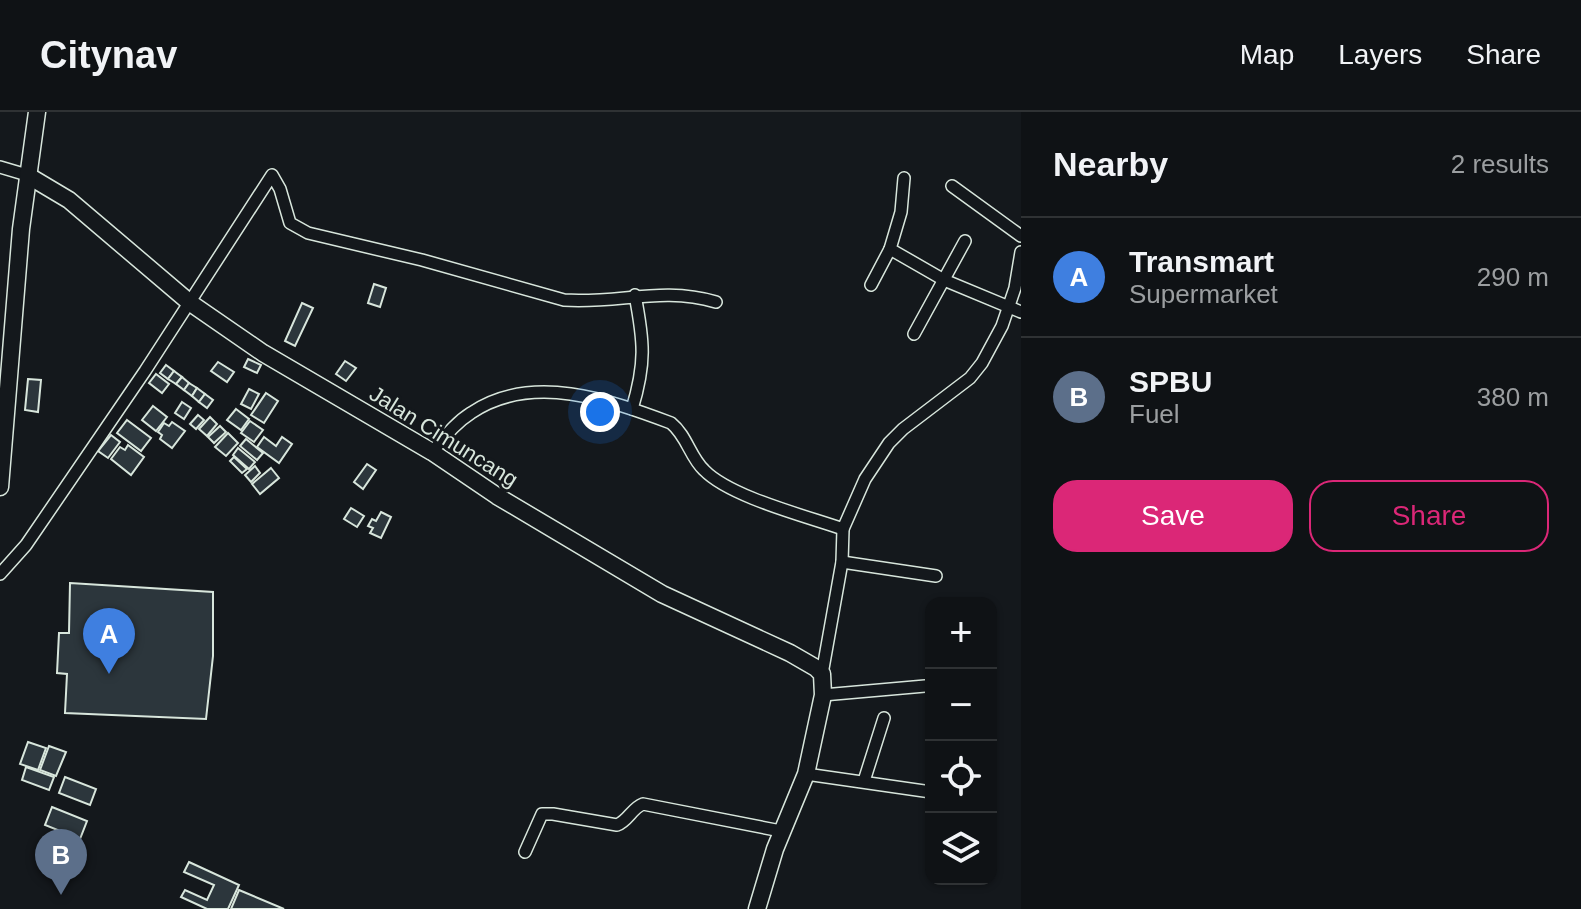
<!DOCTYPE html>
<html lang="en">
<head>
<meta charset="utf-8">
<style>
  body { margin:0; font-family:Arial,sans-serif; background:#181b1e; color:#f1f3f6 }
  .controls { position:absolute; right:24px; bottom:24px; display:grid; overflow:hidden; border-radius:16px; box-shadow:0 2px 6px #0004 }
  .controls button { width:72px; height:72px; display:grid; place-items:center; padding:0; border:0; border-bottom:2px solid #2f3234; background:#0f1215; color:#f1f3f6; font:40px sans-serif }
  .you { position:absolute; left:600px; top:300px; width:28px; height:28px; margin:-20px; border:6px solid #fff; border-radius:50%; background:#1a73e8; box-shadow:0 0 0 12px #1a73e833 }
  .badge { display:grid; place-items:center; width:52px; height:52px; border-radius:50%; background:#db2777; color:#fff; font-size:26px; font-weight:700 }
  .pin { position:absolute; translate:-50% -66px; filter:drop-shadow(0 2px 4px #0008) }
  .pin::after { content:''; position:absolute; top:42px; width:28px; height:24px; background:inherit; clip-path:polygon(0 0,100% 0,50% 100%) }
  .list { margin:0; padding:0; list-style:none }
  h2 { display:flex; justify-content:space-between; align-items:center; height:104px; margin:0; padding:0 32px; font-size:34px }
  h2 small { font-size:26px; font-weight:400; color:#9b9ea0 }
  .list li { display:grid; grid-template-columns:52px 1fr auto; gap:24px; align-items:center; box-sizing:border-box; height:120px; padding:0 32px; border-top:2px solid #2f3234 }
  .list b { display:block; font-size:30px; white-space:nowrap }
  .list p { margin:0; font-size:26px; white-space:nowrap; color:#9b9ea0 }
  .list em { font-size:26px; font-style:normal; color:#9b9ea0 }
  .actions { display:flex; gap:16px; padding:24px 32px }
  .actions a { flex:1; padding:18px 0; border:2px solid #db2777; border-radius:24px; text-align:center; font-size:28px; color:#db2777 }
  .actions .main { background:#db2777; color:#fff }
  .icon { flex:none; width:44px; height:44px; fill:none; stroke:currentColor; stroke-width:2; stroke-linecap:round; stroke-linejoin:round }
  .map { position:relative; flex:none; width:1021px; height:797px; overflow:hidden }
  header { display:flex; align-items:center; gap:48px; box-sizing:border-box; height:112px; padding:0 40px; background:#0f1215; border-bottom:2px solid #2f3234 }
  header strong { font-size:38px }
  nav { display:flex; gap:44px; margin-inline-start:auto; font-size:28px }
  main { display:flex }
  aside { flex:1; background:#0f1215 }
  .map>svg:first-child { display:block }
  .building { fill:#2c363c; stroke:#d8e6dc; stroke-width:2 }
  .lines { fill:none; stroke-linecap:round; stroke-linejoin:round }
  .street-casing { stroke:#d8e6dc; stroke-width:14 }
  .secondary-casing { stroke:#d8e6dc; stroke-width:19 }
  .street { stroke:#14181c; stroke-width:11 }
  .secondary { stroke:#14181c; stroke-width:16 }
  .labels { text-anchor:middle; stroke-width:6; stroke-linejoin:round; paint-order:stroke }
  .street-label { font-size:22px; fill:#d8e6dc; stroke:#14181c }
</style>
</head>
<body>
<header>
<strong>Citynav</strong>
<nav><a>Map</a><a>Layers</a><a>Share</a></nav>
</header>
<main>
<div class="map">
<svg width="1021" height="797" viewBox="0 0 1021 797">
  <rect width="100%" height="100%" fill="#14181c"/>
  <g class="building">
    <polygon points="374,172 386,176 380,195 368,191"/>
    <polygon points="302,191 313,196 295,234 285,229"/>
    <polygon points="248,247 261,253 257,261 244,255"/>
    <polygon points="345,249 356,256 346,269 336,262"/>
    <polygon points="218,250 234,260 227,270 211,259"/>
    <polygon points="166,253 174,259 168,267 160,261"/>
    <polygon points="174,259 182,265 176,272 168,267"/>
    <polygon points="156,262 169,272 162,281 149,271"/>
    <polygon points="182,265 189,271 184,278 176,272"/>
    <polygon points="28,267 41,268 38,300 25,298"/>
    <polygon points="189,271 197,276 192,284 184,278"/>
    <polygon points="197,276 205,282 199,290 192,284"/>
    <polygon points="249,277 259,282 251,297 241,292"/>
    <polygon points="266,281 278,289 264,311 251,303"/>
    <polygon points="205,282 213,288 207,296 199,290"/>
    <polygon points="182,290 191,296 184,307 175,301"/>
    <polygon points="153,294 167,305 156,319 142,308"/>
    <polygon points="236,297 249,307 241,318 227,308"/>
    <polygon points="198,303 204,308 196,317 190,312"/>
    <polygon points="210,305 217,312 207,324 199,317"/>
    <polygon points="127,308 151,326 141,339 117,321"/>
    <polygon points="250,309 263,318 254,330 241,321"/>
    <polygon points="172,310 185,319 172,336 160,327 162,323 158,320 164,311 169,314"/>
    <polygon points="220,314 226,320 214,331 208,325"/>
    <polygon points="228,321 238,331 226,344 215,335"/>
    <polygon points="111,323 120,330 108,346 98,339"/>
    <polygon points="264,325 276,334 282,325 292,332 279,351 257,335"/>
    <polygon points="246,327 263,341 257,348 240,334"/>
    <polygon points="128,333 144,345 131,363 111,347 120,335 125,338"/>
    <polygon points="238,336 255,350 249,357 233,343"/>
    <polygon points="234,345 247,357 242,361 230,349"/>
    <polygon points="367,352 376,358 363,377 354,370"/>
    <polygon points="255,354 260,361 251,370 245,363"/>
    <polygon points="271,356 279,366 260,382 252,372"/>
    <polygon points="351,396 364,404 357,415 344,407"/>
    <polygon points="381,400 391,405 381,426 370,421 373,416 368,414 372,407 376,409"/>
    <polygon points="70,471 213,480 213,544 206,607 65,601 67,562 57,561 59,521 69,521"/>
    <polygon points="28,630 46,636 38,658 20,652"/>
    <polygon points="49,634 66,640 56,664 40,658"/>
    <polygon points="26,655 54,665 49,678 22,668"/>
    <polygon points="65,665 96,677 90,693 59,681"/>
    <polygon points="52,695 87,709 80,727 45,713"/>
    <polygon points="189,750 239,773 228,797 207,797 181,785 185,778 207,788 214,773 184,760"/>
    <polygon points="239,778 284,797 231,797"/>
  </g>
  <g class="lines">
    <defs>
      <g id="street">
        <polyline points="0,55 27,63"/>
        <polyline points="904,66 901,100 890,137 944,168 1021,200"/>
        <polyline points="952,74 1021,124"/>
        <polyline points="871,173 890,137"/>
        <polyline points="914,222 965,129"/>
        <path d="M632 297C646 251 644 230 635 183"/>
        <path d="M432 340C444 326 455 311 471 301 531 260 610 288 671 311 687 324 690 345 704 358 730 385 806 404 843 417"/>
        <polyline points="842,450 936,464"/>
        <path d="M0 462 26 433 145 259 272 63 280 77 290 111 308 121 422 148 564 188C619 192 662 174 716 190"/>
        <polyline points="822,562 842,450 843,417 865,367 889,331 903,317 970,266 982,251 1002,214 1015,176 1021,140"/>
        <polyline points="823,583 925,574"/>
        <polyline points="806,662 931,680"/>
        <polyline points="864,669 884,606"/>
        <path d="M525 740 542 702H553L617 713C628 709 632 696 643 692L781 719"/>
      </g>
      <g id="secondary">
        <polyline points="27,63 69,88 189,190 263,241 432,340 497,384 662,482 790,541 816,556 822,562 823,583 806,662 775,737 757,797"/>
        <polyline points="0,375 21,117 37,0"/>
      </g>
    </defs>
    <use href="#street" class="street-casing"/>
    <use href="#secondary" class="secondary-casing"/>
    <use href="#street" class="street"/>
    <use href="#secondary" class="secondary"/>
  </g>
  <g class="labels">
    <g class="street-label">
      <text transform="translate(444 324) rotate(32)" y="8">Jalan Cimuncang</text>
    </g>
  </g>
</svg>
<div class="controls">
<button>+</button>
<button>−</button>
<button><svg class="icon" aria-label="locate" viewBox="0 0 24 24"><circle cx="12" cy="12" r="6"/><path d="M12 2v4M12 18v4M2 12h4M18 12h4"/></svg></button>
<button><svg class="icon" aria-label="layers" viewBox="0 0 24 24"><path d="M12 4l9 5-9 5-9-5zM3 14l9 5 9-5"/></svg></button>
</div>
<div class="you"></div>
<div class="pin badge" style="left:109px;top:562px;background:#3f7fe0">A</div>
<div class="pin badge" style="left:61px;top:783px;background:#5c6f8a">B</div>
</div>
<aside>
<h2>Nearby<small>2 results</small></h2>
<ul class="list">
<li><span class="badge" style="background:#3f7fe0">A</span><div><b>Transmart</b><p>Supermarket</p></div><em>290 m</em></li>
<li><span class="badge" style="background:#5c6f8a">B</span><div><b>SPBU</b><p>Fuel</p></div><em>380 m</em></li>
</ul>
<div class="actions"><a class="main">Save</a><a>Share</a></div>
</aside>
</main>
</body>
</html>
